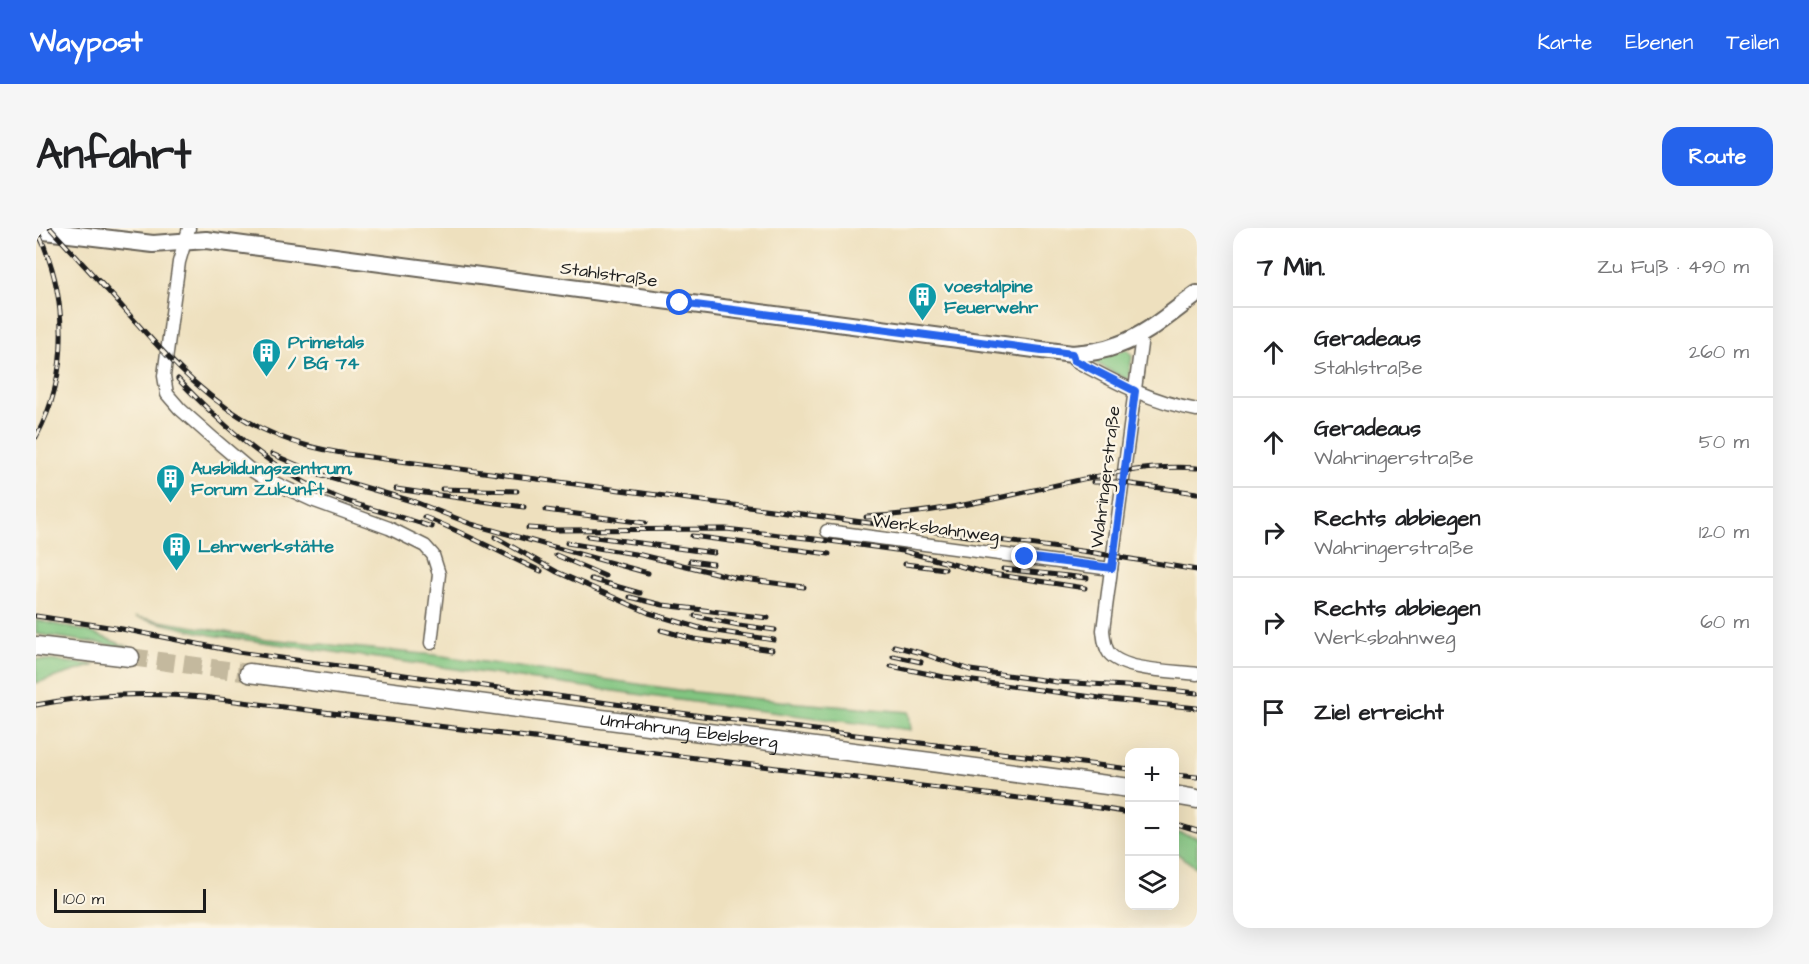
<!DOCTYPE html>
<html lang="de">
<head>
<meta charset="utf-8">
<style>
  body { margin:0; font-family:"Architects Daughter",sans-serif; background:#f6f6f6; color:#202124 }
  .controls { position:absolute; right:18px; bottom:18px; display:grid; overflow:hidden; border-radius:12px; box-shadow:0 6px 24px #0002 }
  .controls button { width:54px; height:54px; display:grid; place-items:center; padding:0; border:0; border-bottom:2px solid #e0e0e0; background:#fff; color:#202124; font:30px sans-serif }
  .scale { position:absolute; left:18px; bottom:15px; width:152px; box-sizing:border-box; padding-left:6px; border:3px solid #1c1c1c; border-top:0; font-size:16px; line-height:21px; white-space:nowrap; color:#1c1c1c; -webkit-text-stroke:4px #fcf5e5; paint-order:stroke }
  .stop { position:absolute; width:18px; height:18px; margin:-14px; border:4px solid #2563eb; border-radius:50%; background:#fff }
  .stop.end { background:#2563eb; border-color:#fff; box-shadow:0 2px 6px #0008 }
  .list { margin:0; padding:0; list-style:none }
  h2 { display:flex; justify-content:space-between; align-items:center; height:78px; margin:0; padding:0 24px; font-size:26px }
  h2 small { font-size:20px; font-weight:400; color:#757577 }
  .list li { display:grid; grid-template-columns:39px 1fr auto; gap:18px; align-items:center; box-sizing:border-box; height:90px; padding:0 24px; border-top:2px solid #e0e0e0 }
  .list b { display:block; font-size:22px; white-space:nowrap }
  .list p { margin:0; font-size:20px; white-space:nowrap; color:#757577 }
  .list em { font-size:20px; font-style:normal; color:#757577 }
  .icon { flex:none; width:33px; height:33px; fill:none; stroke:currentColor; stroke-width:2; stroke-linecap:round; stroke-linejoin:round }
  .map { position:relative; flex:none; width:1161px; height:700px; overflow:hidden; border-radius:18px }
  header { display:flex; align-items:center; gap:36px; box-sizing:border-box; height:84px; padding:0 30px; background:#2563eb; color:#fff }
  header strong { font-size:28px }
  nav { display:flex; gap:33px; margin-inline-start:auto; font-size:21px }
  .intro { display:flex; align-items:center; justify-content:space-between; box-sizing:border-box; height:144px; padding:0 36px }
  h1 { margin:0; font-size:42px }
  .button { padding:15px 27px; border-radius:18px; background:#2563eb; color:#fff; font-size:21px; font-weight:700 }
  main { display:flex; gap:36px; padding:0 36px }
  aside { flex:1; background:#fff; border-radius:18px; box-shadow:0 6px 24px #0002 }
  .map>svg:first-child { display:block }
  .green { fill:#81c580; stroke:#4e704e; stroke-width:1.5 }
  .lines { fill:none; stroke-linecap:round; stroke-linejoin:round }
  .primary-tunnel { stroke:#c4b99e; stroke-width:18; stroke-dasharray:18 9; stroke-linecap:butt }
  .street-casing { stroke:#666155; stroke-width:15 }
  .secondary-casing { stroke:#666155; stroke-width:20 }
  .primary-casing { stroke:#666155; stroke-width:21 }
  .street { stroke:#fff; stroke-width:12 }
  .secondary { stroke:#fff; stroke-width:16 }
  .primary { stroke:#fff; stroke-width:18 }
  .rail-casing { stroke:#1c1c1c; stroke-width:5 }
  .rail { stroke:#fcf5e5; stroke-width:3; stroke-dasharray:9; stroke-linecap:butt }
  .route { stroke:#2563eb; stroke-width:8 }
  .labels { text-anchor:middle; stroke-width:5; stroke-linejoin:round; paint-order:stroke }
  .street-label { font-size:18px; fill:#1c1c1c; stroke:#fcf5e5 }
  .culture-label { font-size:18px; font-weight:bold; fill:#0d838f; stroke:#fcf5e5; text-anchor:start }
</style>
</head>
<body>
<header>
<strong>Waypost</strong>
<nav><a>Karte</a><a>Ebenen</a><a>Teilen</a></nav>
</header>
<div class="intro"><h1>Anfahrt</h1><a class="button">Route</a></div>
<main>
<div class="map">
<svg width="1161" height="700" viewBox="0 0 1161 700">
  <rect width="100%" height="100%" fill="#fcf5e5"/>
  <filter id="ink" filterUnits="userSpaceOnUse"><feTurbulence type="fractalNoise" baseFrequency=".0167" numOctaves="2"/><feDisplacementMap in="SourceGraphic" scale="12" xChannelSelector="R" yChannelSelector="G"/><feConvolveMatrix kernelMatrix="1 2 1 2 8 2 1 2 1" color-interpolation-filters="sRGB"/></filter>
  <filter id="wash" filterUnits="userSpaceOnUse"><feTurbulence type="fractalNoise" baseFrequency=".008" numOctaves="4" result="noise"/><feDisplacementMap in="SourceGraphic" scale="24" xChannelSelector="R" yChannelSelector="G"/><feGaussianBlur stdDeviation="1.35" result="paint"/><feColorMatrix in="noise" values="0 0 0 0 0 0 0 0 0 0 0 0 0 0 0 0 0 1.4 0 .05"/><feComposite in="paint" operator="in"/></filter>
  <g filter="url(#wash)">
    <rect width="100%" height="100%" fill="#eee0be"/>
    <g class="green">
      <polygon points="1088,122 1092,122 1096,129 1092,152 1056,133 1057,130"/>
      <polygon points="99,389 231,411 399,427 650,463 762,475 873,484 875,502 679,477 175,407"/>
      <polygon points="0,392 54,404 95,420 0,406"/>
      <polygon points="0,431 59,437 0,455"/>
      <polygon points="1138,603 1161,609 1161,640 1139,624"/>
    </g>
  </g>
  <g filter="url(#ink)">
    <g class="lines">
      <polyline class="primary-tunnel" points="94,429 213,445"/>
      <defs>
        <g id="street">
          <polyline points="153,0 143,34 138,70 128,148 131,166 144,181 179,212 212,240 226,249 276,272 353,300 389,318 397,327 403,346 395,415"/>
          <path d="M1101 108 1105 116 1067 402C1068 410 1068 418 1073 425 1087 443 1139 443 1161 446"/>
          <path d="M1036 126 1038 132C1079 154 1115 174 1161 182"/>
          <polyline points="791,303 1075,341"/>
        </g>
        <path id="secondary" d="M0 2 117 16 170 12 1036 126C1051 125 1067 123 1082 117 1111 107 1136 84 1161 66"/>
        <g id="primary">
          <polyline points="0,418 94,429"/>
          <path id="s1" d="M213 445 1094 560"/>
          <polyline points="1138,567 1161,571"/>
        </g>
      </defs>
      <use href="#street" class="street-casing"/>
      <use href="#secondary" class="secondary-casing"/>
      <use href="#primary" class="primary-casing"/>
      <use href="#street" class="street"/>
      <use href="#secondary" class="secondary"/>
      <use href="#primary" class="primary"/>
      <defs>
        <g id="rail">
          <polyline points="14,0 69,60"/>
          <path d="M64 54C117 112 166 177 240 207 263 217 287 222 311 226L1053 324 1161 342"/>
          <path d="M142 151C187 198 241 247 303 270 333 282 365 288 396 299"/>
          <path d="M0 209C35 145 32 64 0 0"/>
          <polyline points="236,226 277,244 379,274 435,296 612,345"/>
          <polyline points="1057,254 1080,254 1161,265"/>
          <polyline points="360,261 488,279"/>
          <polyline points="406,261 481,263"/>
          <polyline points="510,282 609,295"/>
          <path d="M388 289C428 304 465 326 505 343"/>
          <path d="M830 289C887 286 942 275 998 262 1052 250 1105 236 1161 240"/>
          <polyline points="492,300 521,302 690,301 779,311 867,323 950,345 1049,360"/>
          <polyline points="552,308 678,325"/>
          <polyline points="656,308 793,326"/>
          <polyline points="459,309 521,344 613,385 667,401 738,412"/>
          <polyline points="531,315 605,327 700,350 768,359"/>
          <polyline points="520,327 569,348"/>
          <polyline points="654,333 677,336"/>
          <polyline points="869,336 909,341"/>
          <polyline points="967,341 1051,350"/>
          <polyline points="555,351 604,365"/>
          <polyline points="594,369 627,377 732,390"/>
          <polyline points="0,388 86,401 202,424 666,488 1094,541"/>
          <polyline points="659,388 703,397 739,402"/>
          <polyline points="625,402 658,411 736,422"/>
          <polyline points="858,418 885,425 934,442 1021,454 1107,459 1161,465"/>
          <polyline points="857,428 885,434"/>
          <polyline points="855,438 908,449 1064,470 1161,480"/>
          <path d="M0 477C58 466 108 464 167 469L1064 580 1094 585"/>
          <polyline points="1138,547 1161,549"/>
          <polyline points="1138,596 1161,603"/>
        </g>
      </defs>
      <use href="#rail" class="rail-casing"/>
      <use href="#rail" class="rail"/>
    </g>
  </g>
  <g class="lines" filter="url(#ink)">
    <polyline class="route" points="644,75 1036,126 1038,132 1099,163 1076,340 989,329"/>
  </g>
  <defs>
    <symbol id="building-pin" viewBox="-11 -11 22 30"><path d="M0 17L-7.5 6A9.5 9.5 0 1 1 7.5 6Z" fill="#0f9aa8" stroke="#fcf5e5"/><path d="M-4-6H4V6H1V3H-1V6H-4ZM-2.5-4.3h1.7v1.8h-1.7ZM.8-4.3h1.7v1.8H.8ZM-2.5-1h1.7V.8h-1.7ZM.8-1h1.7V.8H.8Z" fill="#fff"/></symbol>
  </defs>
  <g fill-rule="evenodd">
    <use href="#building-pin" x="870" y="52" width="33" height="45"/>
    <use href="#building-pin" x="214" y="108" width="33" height="45"/>
    <use href="#building-pin" x="118" y="234" width="33" height="45"/>
    <use href="#building-pin" x="124" y="302" width="33" height="45"/>
  </g>
  <g class="labels">
    <g class="street-label">
      <text transform="translate(573 46) rotate(8)" y="6">Stahlstraße</text>
      <text transform="translate(1069 249) rotate(-83)" y="6">Wahringerstraße</text>
      <text transform="translate(900 300) rotate(7)" y="6">Werksbahnweg</text>
      <text dy="6" stroke="none"><textPath href="#s1" startOffset="444">Umfahrung Ebelsberg</textPath></text>
    </g>
    <g class="culture-label">
      <text x="908" y="64">voestalpine<tspan x="908" dy="21">Feuerwehr</tspan></text>
      <text x="252" y="120">Primetals<tspan x="252" dy="21">/ BG 74</tspan></text>
      <text x="155" y="246">Ausbildungszentrum,<tspan x="155" dy="21">Forum Zukunft</tspan></text>
      <text x="162" y="324">Lehrwerkstätte</text>
    </g>
  </g>
</svg>
<div class="controls">
<button>+</button>
<button>−</button>
<button><svg class="icon" aria-label="layers" viewBox="0 0 24 24"><path d="M12 4l9 5-9 5-9-5zM3 14l9 5 9-5"/></svg></button>
</div>
<div class="scale">100 m</div>
<div class="stop" style="left:644px;top:75px"></div>
<div class="stop end" style="left:989px;top:329px"></div>
</div>
<aside>
<h2>7 Min.<small>Zu Fuß · 490 m</small></h2>
<ul class="list">
<li><svg class="icon" aria-label="ahead" viewBox="0 0 24 24"><path d="M12 20V5M6 11l6-6 6 6"/></svg><div><b>Geradeaus</b><p>Stahlstraße</p></div><em>260 m</em></li>
<li><svg class="icon" aria-label="ahead" viewBox="0 0 24 24"><path d="M12 20V5M6 11l6-6 6 6"/></svg><div><b>Geradeaus</b><p>Wahringerstraße</p></div><em>50 m</em></li>
<li><svg class="icon" aria-label="right" viewBox="0 0 24 24"><path d="M7 20v-9h11M14 6l5 5-5 5"/></svg><div><b>Rechts abbiegen</b><p>Wahringerstraße</p></div><em>120 m</em></li>
<li><svg class="icon" aria-label="right" viewBox="0 0 24 24"><path d="M7 20v-9h11M14 6l5 5-5 5"/></svg><div><b>Rechts abbiegen</b><p>Werksbahnweg</p></div><em>60 m</em></li>
<li><svg class="icon" aria-label="arrive" viewBox="0 0 24 24"><path d="M6 21V4h12l-3 4 3 4H6"/></svg><div><b>Ziel erreicht</b></div></li>
</ul>
</aside>
</main>
</body>
</html>
